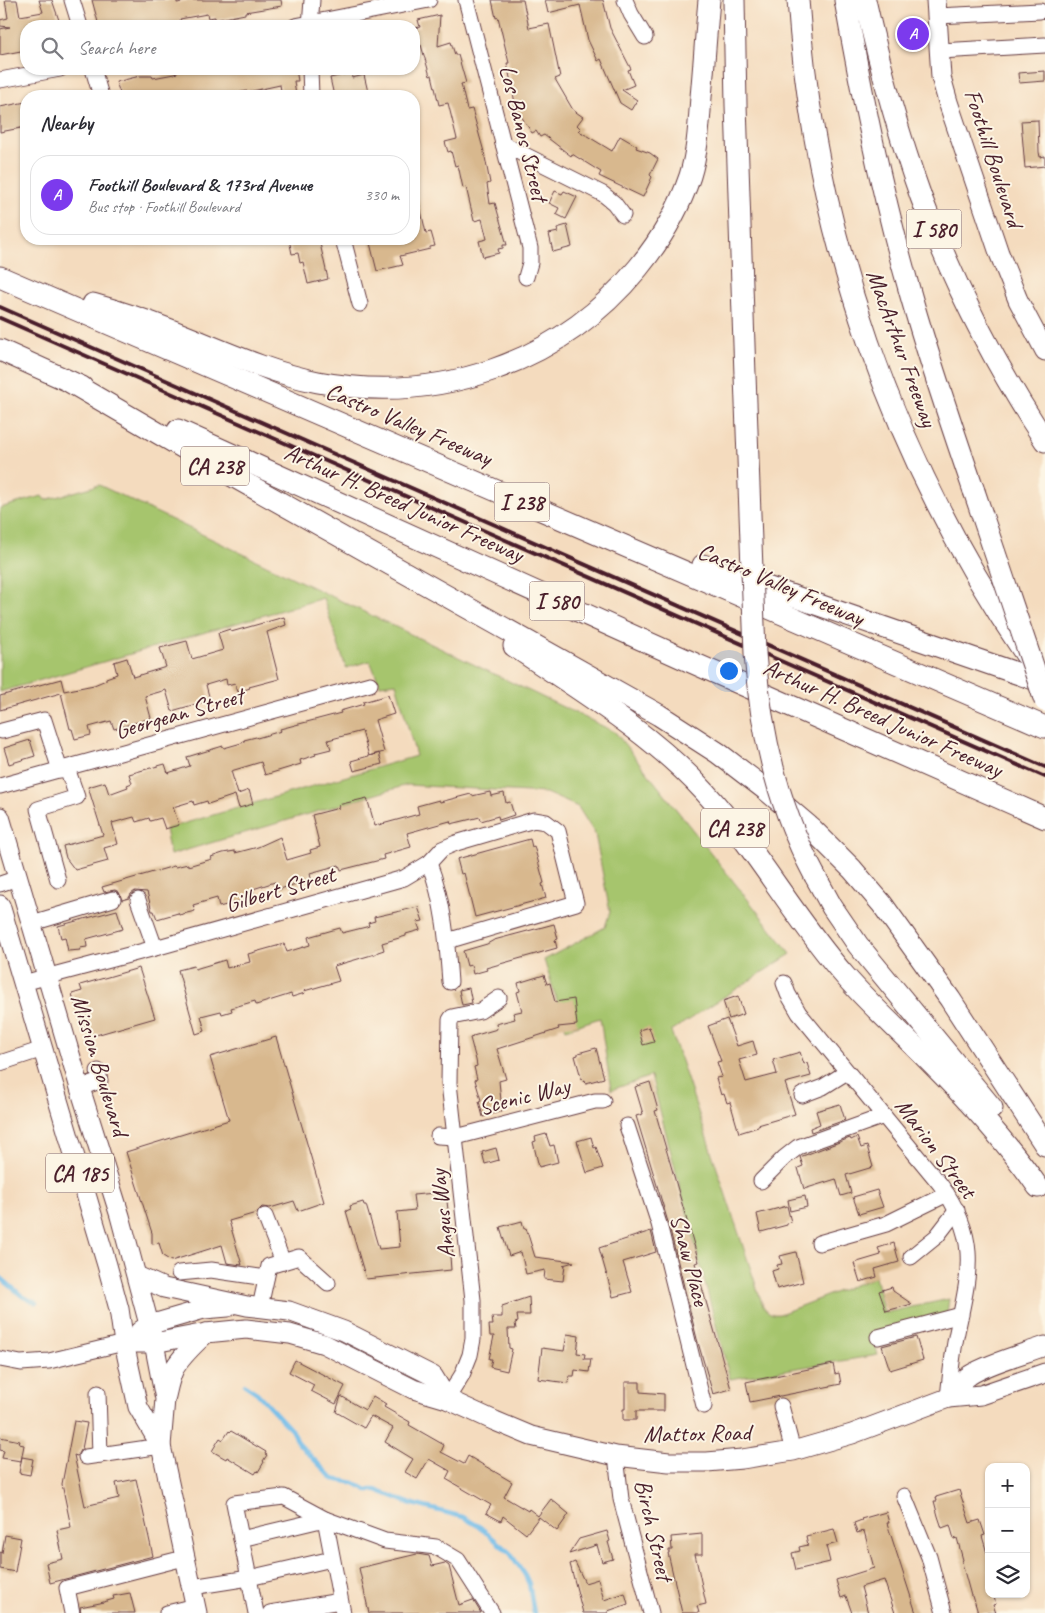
<!DOCTYPE html>
<html lang="en">
<head>
<meta charset="utf-8">
<style>
  body { margin:0; font-family:Caveat,sans-serif; background:#f2f2f3; color:#2b2b33 }
  .controls { position:absolute; right:15px; bottom:15px; display:grid; overflow:hidden; border-radius:10px; box-shadow:0 1px 4px #0004 }
  .controls button { width:45px; height:45px; display:grid; place-items:center; padding:0; border:0; border-bottom:1px solid #e1e1e2; background:#fff; color:#2b2b33; font:25px sans-serif }
  .you { position:absolute; left:728px; top:670px; width:18px; height:18px; margin:-12px; border:4px solid #fff; border-radius:50%; background:#1a73e8; box-shadow:0 0 0 8px #1a73e833 }
  .badge { display:grid; place-items:center; width:32px; height:32px; border-radius:50%; background:#7c3aed; color:#fff; font-size:16px; font-weight:700 }
  .pin { position:absolute; translate:-50% -50%; border:2px solid #fff; box-shadow:0 1px 5px #0006 }
  .list { margin:0; padding:0; list-style:none }
  h2 { display:flex; justify-content:space-between; align-items:center; height:65px; margin:0; padding:0 20px; font-size:21px }
  h2 small { font-size:16px; font-weight:400; color:#7c7c81 }
  .list li { display:grid; grid-template-columns:32px 1fr auto; gap:15px; align-items:center; box-sizing:border-box; height:80px; margin:0 10px 10px; padding:0 10px; border:1px solid #e1e1e2; border-radius:20px }
  .list b { display:block; font-size:19px; white-space:nowrap }
  .list p { margin:0; font-size:16px; white-space:nowrap; color:#7c7c81 }
  .list em { font-size:16px; font-style:normal; color:#7c7c81 }
  .icon { flex:none; width:28px; height:28px; fill:none; stroke:currentColor; stroke-width:2; stroke-linecap:round; stroke-linejoin:round }
  .map { position:relative; flex:none; width:1045px; height:1613px; overflow:hidden }
  .search { position:absolute; background:#fff; box-shadow:0 1px 4px #0004; left:20px; top:20px; width:400px; height:55px; display:flex; align-items:center; gap:12px; box-sizing:border-box; padding:0 18px; border-radius:20px; color:#7c7c81; font-size:19px }
  .panel { position:absolute; background:#fff; box-shadow:0 1px 4px #0004; left:20px; top:90px; width:400px; height:155px; border-radius:20px }
  .map>svg:first-child { display:block }
  .green { fill:#a6c56d; stroke:#78724c }
  .lines { fill:none; stroke-linecap:round; stroke-linejoin:round }
  .stream { stroke:#6fbbe9; stroke-width:4.5 }
  .building { fill:#d8b88e }
  .minor-casing { stroke:#643b41; stroke-width:17 }
  .major-casing { stroke:#643b41; stroke-width:21 }
  .highway-casing { stroke:#643b41; stroke-width:23 }
  .minor { stroke:#fff; stroke-width:15 }
  .major { stroke:#fff; stroke-width:19 }
  .highway { stroke:#fff; stroke-width:21 }
  .rail { stroke:#4a1f2b; stroke-width:4 }
  .highway-bridge-casing { stroke:#643b41; stroke-width:23; stroke-linecap:butt }
  .highway-bridge { stroke:#fff; stroke-width:21 }
  .labels { text-anchor:middle; stroke-width:4; stroke-linejoin:round; paint-order:stroke }
  .shield { fill:#fcf5e5; stroke:#7f5f63; stroke-width:1 }
  .shield-label { font-size:22px; font-weight:bold; fill:#4a1f2b }
  .street-label { font-size:24px; fill:#4a1f2b; stroke:#fcf5e5 }
</style>
</head>
<body>
<div class="map">
<svg width="1045" height="1613" viewBox="0 0 1045 1613">
  <rect width="100%" height="100%" fill="#fcf5e5"/>
  <filter id="ink" filterUnits="userSpaceOnUse"><feTurbulence type="fractalNoise" baseFrequency=".02" numOctaves="2"/><feDisplacementMap in="SourceGraphic" scale="10" xChannelSelector="R" yChannelSelector="G"/><feConvolveMatrix kernelMatrix="1 2 1 2 8 2 1 2 1" color-interpolation-filters="sRGB"/></filter>
  <filter id="wash" filterUnits="userSpaceOnUse"><feTurbulence type="fractalNoise" baseFrequency=".0096" numOctaves="4" result="noise"/><feDisplacementMap in="SourceGraphic" scale="20" xChannelSelector="R" yChannelSelector="G"/><feGaussianBlur stdDeviation="1.12" result="paint"/><feColorMatrix in="noise" values="0 0 0 0 0 0 0 0 0 0 0 0 0 0 0 0 0 1.4 0 .05"/><feComposite in="paint" operator="in"/></filter>
  <g filter="url(#wash)">
    <rect width="100%" height="100%" fill="#f4dbbe"/>
    <path class="green" d="M99 485 615 732 791 954 671 1031 763 1306C768 1313 772 1315 780 1314L875 1277 884 1313 949 1299 947 1313 872 1334 878 1355 730 1379 651 1076 611 1090 600 1018 566 1029 544 960 605 927 610 912 595 834 578 807 546 793 407 785 170 855 165 829 416 756 396 683 380 685 370 661 346 668 323 598 0 692V508L42 496 45 500Z"/>
    <g class="lines">
      <g class="stream">
        <polyline points="0,1277 22,1296 36,1303"/>
        <polyline points="245,1385 257,1393 294,1433 298,1443 333,1479 354,1483 367,1490 376,1490 409,1503 463,1517 480,1527 510,1553 525,1575 529,1584 534,1613"/>
      </g>
    </g>
    <g id="blocks">
      <g class="building">
        <polygon points="5,0 17,0 20,16 43,12 39,0 52,0 61,26 26,26 26,50 0,55 0,29 10,27 0,26 0,20 8,18"/>
        <polygon points="92,0 177,0 177,3 191,0 281,0 282,6 245,12 245,14 215,20 215,17 208,18 207,14 180,19 181,22 161,26 99,26"/>
        <polygon points="492,0 523,0 529,28 549,24 560,77 555,79 573,110 583,117 577,125 581,129 579,131 612,151 620,136 637,146 636,148 650,153 658,159 650,175 652,177 643,197 599,176 601,172 572,154 571,156 544,135 540,137 536,131 532,133 516,108 507,63 509,63 498,17 496,18"/>
        <polygon points="545,0 603,0 610,28 631,69 628,70 634,85 622,90 637,100 631,110 620,103 601,59 598,61 588,40 580,5 548,13"/>
        <polygon points="440,15 438,46 451,42 455,55 458,55 466,83 461,84 467,110 472,109 484,152 490,183 487,184 490,204 495,203 507,245 503,245 503,248 498,249 499,253 483,257 479,241 487,239 482,219 474,221 466,187 463,188 458,165 455,166 451,151 448,152 445,142 457,139 448,103 439,105 432,75 430,76 421,45 414,47 414,28 420,27 418,20"/>
        <polygon points="187,69 296,69 298,81 294,81 296,96 282,96 280,85 248,92 247,91 223,96 222,92 200,96 121,96 116,82 140,76 152,76 153,78 174,74 177,73 176,71"/>
        <polygon points="1045,71 1045,81 1019,83 1018,73"/>
        <polygon points="351,73 352,78 364,75 368,92 354,94 353,92 334,96 330,78"/>
        <polygon points="26,102 26,127 0,132 0,107"/>
        <polygon points="1038,120 1039,152 1040,157 1045,156 1045,166 1025,168 1021,121"/>
        <polygon points="555,191 562,194 564,191 577,197 566,219 556,214 559,208 549,203"/>
        <polygon points="414,198 418,198 426,233 431,232 435,246 430,247 430,249 400,256 403,265 377,271 369,239 414,239"/>
        <polygon points="567,225 572,247 553,252 549,234 558,232 557,228"/>
        <polygon points="289,239 300,239 300,241 319,239 328,279 308,284 303,262 300,263 298,253 292,254"/>
        <polygon points="284,617 286,625 267,632 279,679 249,687 250,688 238,692 235,683 227,685 226,679 206,685 210,700 172,711 166,690 145,696 151,718 114,729 111,721 89,727 91,735 75,739 72,729 70,729 61,693 0,710 0,696 61,679 64,691 94,685 106,680 106,678 117,674 114,662 127,658 133,677 166,667 160,648 187,641 192,659 223,650 218,633 230,629 231,632"/>
        <polygon points="388,695 394,714 375,720 384,752 369,756 362,731 328,740 331,749 315,753 316,755 300,760 301,764 265,775 261,762 231,771 238,794 249,790 253,804 239,808 235,795 208,804 207,801 194,805 193,801 173,807 179,825 165,829 161,818 150,821 149,818 136,822 134,817 112,823 118,844 104,848 108,861 75,870 66,858 63,846 103,835 88,787 105,782 109,794 128,787 127,785 132,783 129,774 165,764 168,773 190,766 187,757 223,746 224,748 245,742 244,740 256,737 257,738 281,731 280,729 341,713 340,711 364,704 363,702"/>
        <polygon points="30,740 35,756 9,764 4,748"/>
        <polygon points="379,753 382,764 354,771 351,761"/>
        <polygon points="490,792 491,796 504,793 506,803 510,802 514,815 499,820 498,816 481,821 480,817 451,824 450,821 407,833 411,847 383,855 384,859 341,870 339,865 310,873 311,879 277,890 275,882 253,889 255,897 219,907 217,898 193,905 195,911 179,915 178,913 157,919 154,911 152,911 147,892 135,891 131,894 129,898 122,900 119,892 115,890 104,892 102,887 174,866 175,867 188,864 188,866 212,859 211,857 223,853 235,851 235,853 258,847 280,837 287,860 311,853 310,850 320,847 312,815 339,808 338,805 367,798 375,826 419,814 417,806 439,800 440,802 471,794 472,796"/>
        <polygon points="530,839 532,847 534,846 544,883 542,884 546,898 475,917 464,873 461,874 457,859"/>
        <polygon points="418,907 423,921 417,922 420,930 406,934 406,936 382,943 384,950 378,952 375,954 334,966 339,981 304,991 305,993 292,997 291,994 256,1005 255,1001 231,1008 232,1011 222,1014 221,1011 201,1016 205,1031 196,1034 178,970 194,966 195,969 225,960 227,968 250,962 248,954 284,944 287,952 310,945 308,937 340,928 342,933 366,927 369,926 368,923 375,921 374,917"/>
        <polygon points="117,910 123,929 86,939 87,947 80,948 81,950 68,951 65,937 61,938 58,926"/>
        <polygon points="554,924 558,939 555,940 557,948 486,968 487,970 473,974 471,965 467,966 463,951 487,944 494,940"/>
        <polygon points="139,968 155,1018 89,1037 80,1009 77,1010 72,994 82,991 80,985"/>
        <polygon points="544,975 547,984 550,983 555,1002 574,999 577,1025 558,1027 559,1029 497,1049 506,1079 499,1081 502,1111 483,1117 479,1101 481,1100 475,1080 477,1079 474,1067 477,1066 476,1060 470,1038 473,1037 473,1036 497,1029 496,1024 515,1019 513,1013 522,1011 517,992 520,991 518,983"/>
        <polygon points="469,988 472,1003 462,1005 459,990"/>
        <polygon points="738,996 744,1014 729,1019 723,1001"/>
        <polygon points="727,1019 737,1046 753,1041 757,1055 739,1060 746,1082 777,1074 773,1060 800,1052 804,1064 807,1063 811,1076 785,1083 795,1114 758,1125 758,1127 739,1133 730,1102 727,1103 724,1094 721,1095 716,1078 722,1077 717,1062 721,1061 708,1026"/>
        <polygon points="649,1027 654,1042 643,1045 639,1030"/>
        <polygon points="276,1037 324,1202 298,1211 294,1201 270,1208 262,1207 256,1213 229,1221 242,1265 227,1263 222,1245 171,1261 163,1256 159,1243 152,1244 152,1233 126,1152 229,1120 210,1057"/>
        <polygon points="596,1048 604,1078 586,1083 585,1080 582,1081 575,1056 578,1055 578,1053"/>
        <polygon points="650,1082 658,1110 655,1111 699,1262 695,1263 731,1389 713,1394 697,1339 668,1222 636,1116 643,1114 635,1087"/>
        <polygon points="840,1104 845,1120 811,1132 810,1128 820,1124 816,1111"/>
        <polygon points="546,1134 550,1146 554,1145 558,1162 539,1167 533,1142 536,1141 535,1137"/>
        <polygon points="591,1137 594,1148 596,1147 603,1168 587,1173 577,1141"/>
        <polygon points="857,1137 861,1148 867,1146 873,1167 846,1175 851,1193 841,1196 836,1179 804,1189 798,1168 803,1166 800,1157 850,1138 851,1140"/>
        <polygon points="496,1148 499,1160 485,1164 482,1152"/>
        <polygon points="877,1190 883,1207 859,1214 853,1197"/>
        <polygon points="446,1192 453,1256 450,1256 451,1270 366,1279 346,1211 351,1209 350,1206 363,1202 364,1205 366,1205 379,1249 400,1247 397,1212 415,1210 413,1195"/>
        <polygon points="805,1196 807,1207 790,1211 788,1200"/>
        <polygon points="787,1206 791,1222 787,1223 787,1225 761,1232 757,1214"/>
        <polygon points="522,1221 524,1229 526,1228 535,1257 574,1262 563,1265 565,1265 563,1281 544,1279 545,1270 526,1274 521,1252 509,1256 500,1227"/>
        <polygon points="651,1231 656,1252 623,1262 632,1292 613,1297 599,1248"/>
        <polygon points="894,1243 899,1262 875,1269 877,1277 860,1282 854,1263 881,1255 878,1248"/>
        <polygon points="796,1252 803,1282 777,1289 772,1271 778,1269 777,1265 782,1264 780,1256"/>
        <polygon points="892,1287 893,1291 912,1304 886,1311 879,1291"/>
        <polygon points="529,1297 530,1315 517,1315 518,1322 515,1323 516,1329 508,1329 509,1348 512,1349 507,1371 490,1367 492,1359 489,1359 494,1336 490,1336 489,1325 493,1325 492,1317 502,1317 502,1306"/>
        <polygon points="567,1334 579,1336 577,1353 585,1354 584,1359 591,1359 589,1372 575,1370 574,1376 569,1376 568,1383 538,1379 542,1348 564,1351"/>
        <polygon points="916,1337 923,1360 890,1370 882,1346"/>
        <polygon points="295,1360 345,1386 336,1404 311,1391 314,1385 289,1372"/>
        <polygon points="833,1364 835,1374 839,1373 841,1384 750,1402 746,1382"/>
        <polygon points="625,1382 640,1382 640,1392 664,1394 664,1411 636,1411 636,1420 623,1420 623,1409 625,1409"/>
        <polygon points="341,1396 365,1410 373,1396 386,1404 384,1407 410,1422 409,1425 444,1445 441,1452 464,1464 468,1456 512,1482 504,1497 528,1511 529,1509 538,1516 551,1499 569,1514 557,1531 539,1517 526,1534 503,1516 501,1521 486,1513 491,1505 446,1479 450,1471 429,1459 417,1479 405,1472 413,1459 385,1442 393,1428 371,1416 364,1428 336,1412"/>
        <polygon points="74,1421 87,1423 82,1449 80,1450 77,1456 74,1455 85,1506 119,1498 116,1483 136,1479 153,1556 50,1583 46,1563 63,1559 57,1530 71,1527 62,1484"/>
        <polygon points="229,1431 230,1432 231,1431 266,1452 265,1454 267,1455 263,1461 264,1462 258,1472 257,1471 255,1474 227,1457 226,1459 212,1451 220,1438 223,1440"/>
        <polygon points="0,1437 20,1441 19,1444 24,1445 21,1461 2,1458 4,1451 0,1450"/>
        <polygon points="22,1457 33,1459 30,1475 19,1473"/>
        <polygon points="959,1490 970,1523 980,1520 985,1535 982,1536 989,1560 989,1594 993,1594 996,1604 993,1605 996,1613 978,1613 973,1596 971,1596 963,1567 962,1561 963,1560 957,1538 954,1539 950,1525 942,1528 938,1516 934,1501 937,1501 936,1497"/>
        <polygon points="886,1512 889,1523 887,1523 916,1613 895,1613 884,1580 861,1587 868,1613 852,1613 846,1596 841,1598 836,1580 874,1568 864,1531 857,1533 854,1523 862,1520 861,1519"/>
        <polygon points="834,1529 838,1543 826,1546 830,1562 796,1570 792,1553 800,1551 799,1547 808,1545 806,1536"/>
        <polygon points="607,1531 610,1541 608,1542 613,1559 602,1562 597,1545 569,1554 579,1539"/>
        <polygon points="702,1534 702,1554 695,1554 706,1604 697,1606 699,1613 682,1613 668,1553 669,1553 669,1550 672,1550 671,1537"/>
        <polygon points="5,1535 21,1538 15,1572 0,1569 0,1552 2,1553"/>
        <polygon points="417,1554 429,1556 432,1566 445,1563 449,1566 459,1605 473,1600 481,1613 369,1613 359,1568"/>
        <polygon points="575,1562 585,1583 598,1579 604,1600 625,1593 628,1604 608,1611 608,1613 583,1613 570,1564"/>
        <polygon points="130,1593 135,1613 81,1613 80,1607 100,1603 114,1599 113,1596"/>
      </g>
    </g>
  </g>
  <g filter="url(#ink)">
    <use href="#blocks" fill-opacity="0" stroke="#643b41" stroke-width="1"/>
    <g class="lines">
      <defs>
        <g id="minor">
          <polyline points="72,0 80,26"/>
          <polyline points="466,0 530,248 530,263 526,277"/>
          <polyline points="625,0 631,14 645,37"/>
          <polyline points="937,16 1040,11"/>
          <polyline points="295,26 429,0"/>
          <polyline points="310,26 312,0"/>
          <polyline points="940,51 1045,45"/>
          <polyline points="93,69 101,96"/>
          <polyline points="310,69 311,96"/>
          <polyline points="0,80 60,69"/>
          <polyline points="503,144 603,194 614,203 623,215"/>
          <polyline points="343,239 360,304"/>
          <polyline points="2,731 44,720 60,770"/>
          <polyline points="0,786 370,684"/>
          <path d="M429 863C444 902 447 941 450 982"/>
          <polyline points="58,880 38,809 77,797 67,768"/>
          <polyline points="0,884 18,878"/>
          <polyline points="138,900 155,948"/>
          <polyline points="32,923 113,899"/>
          <polyline points="23,983 155,948 404,878 429,863 442,849 456,843 534,820 546,822 558,831 576,903 447,941"/>
          <path d="M784 983 788 994 799 1013 940 1184C981 1240 969 1274 956 1337 952 1357 950 1378 948 1398"/>
          <polyline points="0,1063 43,1049"/>
          <polyline points="80,1088 100,1081 98,1071"/>
          <polyline points="802,1095 823,1087 847,1072"/>
          <polyline points="627,1126 659,1224 704,1406"/>
          <polyline points="438,1136 456,1137 595,1101 603,1101"/>
          <polyline points="761,1181 784,1158 798,1147 884,1116"/>
          <polyline points="265,1216 283,1262"/>
          <polyline points="819,1243 886,1224 947,1194"/>
          <polyline points="911,1257 937,1236 957,1210"/>
          <polyline points="179,1273 211,1270 266,1278"/>
          <polyline points="260,1307 269,1266 299,1257 328,1283"/>
          <polyline points="878,1337 961,1315"/>
          <polyline points="0,1359 21,1363 49,1361 124,1343"/>
          <polyline points="98,1393 100,1455"/>
          <polyline points="447,1399 462,1375 470,1355 473,1339 473,1300 449,1083 450,1020 452,1017 480,1011 499,998"/>
          <polyline points="781,1406 793,1451"/>
          <polyline points="616,1456 621,1499 651,1613"/>
          <polyline points="86,1457 161,1446"/>
          <polyline points="904,1496 929,1557 944,1613"/>
          <polyline points="241,1539 325,1519 385,1541 436,1547 458,1560 492,1613"/>
          <polyline points="192,1587 249,1578 332,1559"/>
          <polyline points="72,1613 67,1588 184,1558"/>
          <polyline points="167,1613 196,1606"/>
          <polyline points="256,1613 234,1503 284,1497 325,1519 343,1613"/>
          <polyline points="270,1613 340,1601"/>
        </g>
        <g id="major">
          <polyline points="936,0 941,77 948,102 999,253 1018,300 1045,351"/>
          <polyline points="0,817 80,1088 120,1216 154,1343 165,1399 161,1446 197,1613"/>
          <polyline points="0,905 107,1265 119,1309 124,1343 138,1407 161,1446"/>
          <polyline points="137,1276 164,1288 247,1306 289,1311 344,1331 433,1376 447,1399"/>
          <polyline points="140,1331 149,1325 204,1309 228,1307"/>
          <polyline points="124,1343 154,1343 206,1333 246,1329 290,1334 324,1344 413,1389 447,1399 495,1421 531,1436 616,1456 669,1462 707,1462 742,1459 793,1451 852,1434 948,1398 981,1395 1045,1373"/>
          <path d="M166 1396C168 1387 170 1377 174 1369 182 1355 195 1344 206 1333"/>
          <path d="M948 1398C955 1390 961 1381 970 1375 989 1363 1023 1354 1045 1346"/>
        </g>
        <g id="highway">
          <polyline points="734,0 736,105 745,375"/>
          <path d="M798 0C814 234 894 461 1026 655"/>
          <path d="M845 0C862 97 882 194 909 289 928 357 951 424 974 491"/>
          <path d="M865 0C880 67 898 133 921 197 953 283 995 365 1045 441"/>
          <polyline points="0,277 1045,727"/>
          <path d="M93 304C118 311 143 319 168 329 217 348 266 372 318 382 439 405 560 363 638 268 661 240 679 209 690 176 698 150 699 123 701 97 704 65 706 32 709 0"/>
          <polyline points="0,350 82,387"/>
          <polyline points="70,382 213,465 659,715 718,753 765,789 811,828 852,869 882,904 950,999 1045,1145"/>
          <polyline points="178,430 691,662 1045,818"/>
          <polyline points="703,565 1045,683"/>
          <path d="M514 646C580 691 650 732 704 791 757 849 794 918 845 976 872 1007 903 1034 931 1063 970 1102 1007 1142 1038 1187"/>
          <polyline points="815,876 832,907 858,945 992,1108"/>
        </g>
      </defs>
      <use href="#minor" class="minor-casing"/>
      <use href="#major" class="major-casing"/>
      <use href="#highway" class="highway-casing"/>
      <use href="#minor" class="minor"/>
      <use href="#major" class="major"/>
      <use href="#highway" class="highway"/>
      <g class="rail">
        <polyline points="0,307 1045,767"/>
        <polyline points="0,318 1045,777"/>
      </g>
      <defs>
        <g id="highway-bridge">
          <path d="M745 375 755 653C760 730 778 807 815 876"/>
          <polyline points="974,491 1045,701"/>
        </g>
      </defs>
      <use href="#highway-bridge" class="highway-bridge-casing"/>
      <use href="#highway-bridge" class="highway-bridge"/>
    </g>
  </g>
  <g class="labels">
    <g class="shield">
      <rect x="906.5" y="209.5" width="55" height="39" rx="4"/>
      <rect x="181" y="446.5" width="68" height="39" rx="4"/>
      <rect x="494.5" y="482.5" width="55" height="39" rx="4"/>
      <rect x="529.5" y="581.5" width="55" height="39" rx="4"/>
      <rect x="701" y="808.5" width="68" height="39" rx="4"/>
      <rect x="46" y="1153.5" width="68" height="39" rx="4"/>
    </g>
    <g class="shield-label">
      <text x="934" y="237">I 580</text>
      <text x="215" y="474">CA 238</text>
      <text x="522" y="510">I 238</text>
      <text x="557" y="609">I 580</text>
      <text x="735" y="836">CA 238</text>
      <text x="80" y="1181">CA 185</text>
    </g>
    <g class="street-label">
      <text transform="translate(524 133) rotate(76)" y="8">Los Banos Street</text>
      <text transform="translate(994 158) rotate(72)" y="8">Foothill Boulevard</text>
      <text transform="translate(902 348) rotate(70)" y="8">MacArthur Freeway</text>
      <text transform="translate(409 424) rotate(23)" y="8">Castro Valley Freeway</text>
      <text transform="translate(404 503) rotate(24)" y="8">Arthur H. Breed Junior Freeway</text>
      <text transform="translate(781 584) rotate(23)" y="8">Castro Valley Freeway</text>
      <text transform="translate(179 713) rotate(-16)" y="8">Georgean Street</text>
      <text transform="translate(883 718) rotate(24)" y="8">Arthur H. Breed Junior Freeway</text>
      <text transform="translate(280 889) rotate(-16)" y="8">Gilbert Street</text>
      <text transform="translate(100 1065) rotate(73)" y="8">Mission Boulevard</text>
      <text transform="translate(524 1096) rotate(-14)" y="8">Scenic Way</text>
      <text transform="translate(936 1148) rotate(53)" y="8">Marion Street</text>
      <text transform="translate(442 1214) rotate(-96)" y="8">Angus Way</text>
      <text transform="translate(690 1260) rotate(75)" y="8">Shaw Place</text>
      <text transform="translate(697 1433) rotate(-1)" y="8">Mattox Road</text>
      <text transform="translate(654 1530) rotate(77)" y="8">Birch Street</text>
    </g>
  </g>
</svg>
<div class="controls">
<button>+</button>
<button>−</button>
<button><svg class="icon" aria-label="layers" viewBox="0 0 24 24"><path d="M12 4l9 5-9 5-9-5zM3 14l9 5 9-5"/></svg></button>
</div>
<div class="you"></div>
<div class="pin badge" style="left:913px;top:34px">A</div>
<div class="search"><svg class="icon" aria-label="search" viewBox="0 0 24 24"><circle cx="10" cy="10" r="6"/><path d="M15 15l6 6"/></svg>Search here</div>
<section class="panel">
<h2>Nearby<small></small></h2>
<ul class="list">
<li><span class="badge">A</span><div><b>Foothill Boulevard &amp; 173rd Avenue</b><p>Bus stop · Foothill Boulevard</p></div><em>330 m</em></li>
</ul>
</section>
</div>
</body>
</html>
